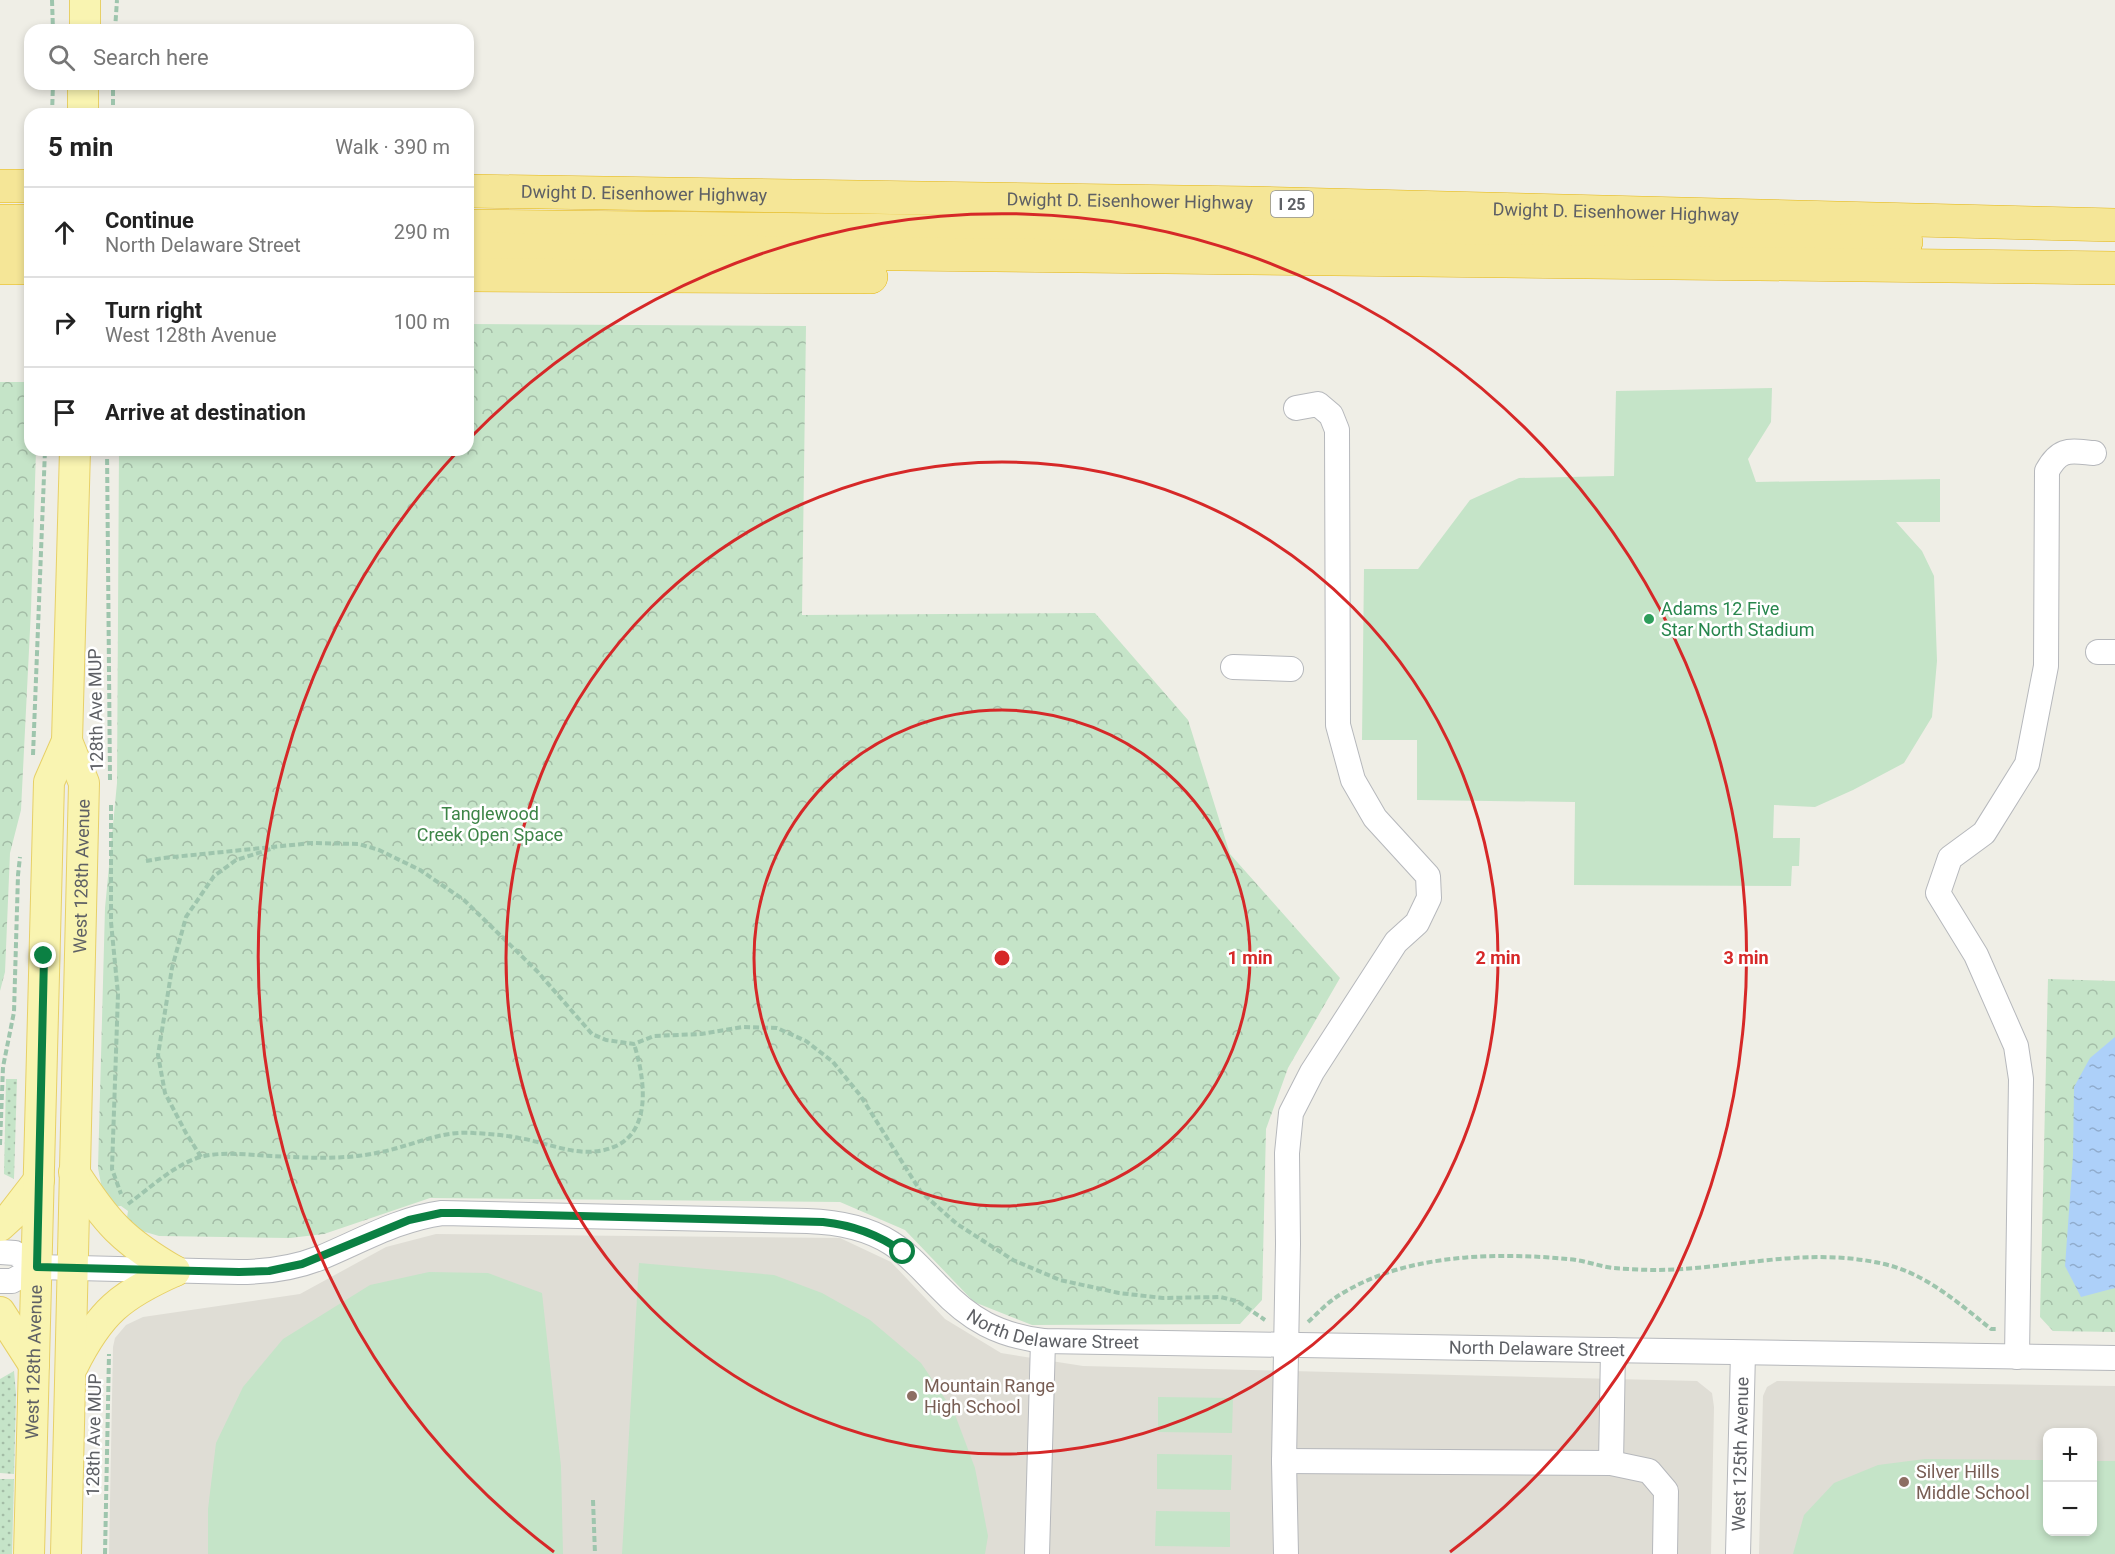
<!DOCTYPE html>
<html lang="en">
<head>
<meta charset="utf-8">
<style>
  body { margin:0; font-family:Roboto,sans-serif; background:#f2f2f2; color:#222 }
  .controls { position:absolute; right:18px; bottom:18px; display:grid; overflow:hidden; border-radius:12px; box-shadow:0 3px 9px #0003 }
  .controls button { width:54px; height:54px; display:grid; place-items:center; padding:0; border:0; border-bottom:2px solid #e0e0e0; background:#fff; color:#222; font:30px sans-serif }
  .stop { position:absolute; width:18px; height:18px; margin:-14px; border:4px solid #0b8043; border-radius:50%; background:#fff }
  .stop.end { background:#0b8043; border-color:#fff; box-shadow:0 2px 6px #0008 }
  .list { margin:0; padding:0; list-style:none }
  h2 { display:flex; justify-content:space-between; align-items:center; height:78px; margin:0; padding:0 24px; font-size:26px }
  h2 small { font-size:20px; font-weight:400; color:#767676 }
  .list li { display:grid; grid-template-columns:39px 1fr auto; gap:18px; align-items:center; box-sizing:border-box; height:90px; padding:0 24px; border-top:2px solid #e0e0e0 }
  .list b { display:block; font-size:22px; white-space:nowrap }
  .list p { margin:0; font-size:20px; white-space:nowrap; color:#767676 }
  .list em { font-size:20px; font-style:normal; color:#767676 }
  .icon { flex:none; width:33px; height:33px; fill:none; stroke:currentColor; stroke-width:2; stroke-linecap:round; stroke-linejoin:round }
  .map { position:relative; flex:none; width:2115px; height:1554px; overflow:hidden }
  .search { position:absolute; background:#fff; box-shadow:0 3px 9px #0003; left:24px; top:24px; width:450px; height:66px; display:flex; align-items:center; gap:15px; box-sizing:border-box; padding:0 21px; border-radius:18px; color:#767676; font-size:22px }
  .panel { position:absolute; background:#fff; box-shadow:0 3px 9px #0003; left:24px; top:108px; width:450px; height:348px; border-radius:18px }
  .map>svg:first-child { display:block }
  .education { fill:#dfddd5; fill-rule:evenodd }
  .grass { fill:url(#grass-dots) }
  .park { fill:url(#park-crowns) }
  .garden { fill:#c5e4c8 }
  .water { fill:url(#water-ripples) }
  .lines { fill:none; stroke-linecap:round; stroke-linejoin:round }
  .minor-casing { stroke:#b6b8bc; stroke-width:26 }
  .major-casing { stroke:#e7d067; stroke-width:32 }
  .highway-casing { stroke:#e4b612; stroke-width:34 }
  .path { stroke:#9ec5ad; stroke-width:4; stroke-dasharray:6 3; stroke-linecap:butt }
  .minor { stroke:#fff; stroke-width:24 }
  .major { stroke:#f9f4b1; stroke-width:30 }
  .highway { stroke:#f5e697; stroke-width:33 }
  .route { stroke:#0b8043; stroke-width:8 }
  .ring { fill:none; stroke:#d62828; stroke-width:3 }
  .leisure-dot { fill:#2e9e5b; stroke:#fff; stroke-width:2 }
  .education-dot { fill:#8d6e63; stroke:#fff; stroke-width:2 }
  .labels { text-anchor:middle; stroke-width:5; stroke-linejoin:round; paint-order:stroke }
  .shield { fill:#fff; stroke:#8e9093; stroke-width:1.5 }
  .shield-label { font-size:16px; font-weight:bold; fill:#5e6065 }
  .street-label { font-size:18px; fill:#5e6065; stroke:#fff }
  .leisure-label { font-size:18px; fill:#27864d; stroke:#fff; text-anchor:start }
  .park-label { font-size:18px; fill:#3d8547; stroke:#fff }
  .education-label { font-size:18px; fill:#785e54; stroke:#fff; text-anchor:start }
  .centre { fill:#d62828; stroke:#fff; stroke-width:3 }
  .ring-label { font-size:18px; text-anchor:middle; font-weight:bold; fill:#d62828; stroke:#fff; stroke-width:5; stroke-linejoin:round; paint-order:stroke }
</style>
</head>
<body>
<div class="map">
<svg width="2115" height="1554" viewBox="0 0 2115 1554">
  <defs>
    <pattern id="grass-dots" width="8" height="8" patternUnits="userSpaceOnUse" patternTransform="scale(1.5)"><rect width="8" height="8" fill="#c5e4c8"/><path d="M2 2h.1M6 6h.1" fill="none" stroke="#a3bca6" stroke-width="1.8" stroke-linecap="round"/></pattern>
    <pattern id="park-crowns" width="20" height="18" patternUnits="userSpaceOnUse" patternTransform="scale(1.5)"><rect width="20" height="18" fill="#c5e4c8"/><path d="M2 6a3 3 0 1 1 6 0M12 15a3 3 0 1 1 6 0" fill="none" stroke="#a3bca6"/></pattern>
    <pattern id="water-ripples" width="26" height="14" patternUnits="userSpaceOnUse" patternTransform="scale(1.5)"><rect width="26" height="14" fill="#add0f9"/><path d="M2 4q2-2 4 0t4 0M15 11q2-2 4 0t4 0" fill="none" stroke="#90accd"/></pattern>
  </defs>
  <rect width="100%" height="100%" fill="#efeee6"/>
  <g class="education">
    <polygon points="436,1234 840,1238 891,1262 945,1319 1001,1353 1083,1366 1697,1381 1712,1393 1714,1407 1711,1554 109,1554 113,1347 115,1338 126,1325 143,1317 300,1294 386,1247"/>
    <path d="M1777 1381 2115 1386V1554H1759L1763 1396 1767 1387ZM2048 1432H2092V1532H2048Z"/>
  </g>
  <g class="grass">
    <polygon points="6,1079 17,1079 14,1179 4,1174"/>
    <polygon points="14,1371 16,1394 14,1474 0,1473 0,1379"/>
    <polygon points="0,1479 14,1479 12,1554 0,1554"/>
  </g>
  <g class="park">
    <polygon points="468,324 806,326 802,615 1095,613 1188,720 1230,854 1340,978 1288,1068 1266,1129 1262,1300 1240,1324 1032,1325 974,1302 905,1230 840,1202 430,1198 324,1234 290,1238 159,1236 135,1229 126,1224 128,1211 121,1206 109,1207 102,1189 98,1168 105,908 117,783 119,450 468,450"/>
    <polygon points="0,382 30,382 30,450 36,450 31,610 21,810 10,853 5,972 0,991"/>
    <polygon points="2048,979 2115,981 2115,1332 2053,1331 2040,1317"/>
  </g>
  <g class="garden">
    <polygon points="1772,388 1771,422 1748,459 1756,482 1940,479 1940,522 1896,522 1922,551 1934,576 1937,661 1932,717 1904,763 1853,790 1815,807 1774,805 1773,838 1800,838 1799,866 1792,866 1791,886 1574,885 1575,802 1417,800 1417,740 1362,740 1364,569 1418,569 1470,500 1519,478 1614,476 1616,391"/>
    <polygon points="639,1263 774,1275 822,1293 870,1320 921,1363 954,1412 975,1468 988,1536 985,1554 622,1554"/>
    <polygon points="429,1272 488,1273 542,1293 561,1466 563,1554 208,1554 208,1509 216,1443 243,1387 283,1339 370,1285"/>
    <polygon points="1158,1397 1233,1398 1232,1433 1158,1432"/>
    <polygon points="1157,1454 1232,1455 1231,1490 1157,1489"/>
    <polygon points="1925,1459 2047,1460 2048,1532 2092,1532 2093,1461 2115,1461 2115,1554 1793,1554 1804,1515 1834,1483 1878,1465"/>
    <polygon points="1156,1511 1230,1512 1230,1547 1155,1546"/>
  </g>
  <polygon class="water" points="2115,1037 2115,1288 2081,1297 2065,1266 2073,1156 2074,1087 2090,1058"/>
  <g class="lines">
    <defs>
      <g id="minor">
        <polyline points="2098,652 2115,652"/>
        <polyline points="1233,667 1291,669"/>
        <polyline points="0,1252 15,1253 37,1267"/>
        <path id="s1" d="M0 1281H12L37 1267 239 1272C267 1272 294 1268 320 1258 361 1241 398 1219 442 1213L807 1221C837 1222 866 1227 891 1243 910 1255 924 1272 939 1287 970 1320 998 1335 1043 1341L2115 1358"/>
        <path d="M2017 1357 2021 1079 2016 1046 1976 955 1938 893 1950 858 1984 833 2027 764 2046 666 2047 471C2060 447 2070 451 2094 453"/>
        <polyline points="1284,1461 1611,1463 1649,1471 1666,1491 1665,1554"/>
        <polyline points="1611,1463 1613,1350"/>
        <polyline points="1037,1554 1043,1341"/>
        <polyline points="1286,1554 1284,1461 1288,1244 1287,1153 1291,1113 1312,1072 1396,942 1417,923 1429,898 1428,876 1375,818 1353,780 1338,725 1337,430 1331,415 1318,404 1296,408"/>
        <path id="s2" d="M1738 1554 1743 1353"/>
      </g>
      <g id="major">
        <polyline points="85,30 85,0"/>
        <polyline points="83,114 83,84"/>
        <path d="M74 1172C106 1222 123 1241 175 1271"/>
        <polyline points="0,1226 12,1215 39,1180"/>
        <polyline points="0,1312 34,1365"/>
        <path d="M73 1366C100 1312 121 1295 175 1271"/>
        <path id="s3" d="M29 1554 49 782 67 741 75 450"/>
        <path id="s4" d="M66 1554 84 783 67 741"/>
      </g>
      <g id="highway">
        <polyline points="0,186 30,186"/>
        <path id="s5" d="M468 191 1250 203 2115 225"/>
        <polyline points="0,221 30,221"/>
        <polyline points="468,226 1906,242"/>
        <polyline points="0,244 30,244"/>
        <polyline points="468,249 2115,268"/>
        <polyline points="0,268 30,268"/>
        <polyline points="468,275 871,277"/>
      </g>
    </defs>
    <use href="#minor" class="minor-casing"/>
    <use href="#major" class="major-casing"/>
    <use href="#highway" class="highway-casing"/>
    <g class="path">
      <polyline points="52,0 53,30"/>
      <polyline points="115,30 117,0"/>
      <polyline points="52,114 53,84"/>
      <polyline points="113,114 113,84"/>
      <polyline points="107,450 110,780"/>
      <polyline points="33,755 45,450"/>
      <polyline points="111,805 111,922 118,994 112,1169 121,1194"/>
      <polyline points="146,861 163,858 312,843 359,844 379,850 420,870 464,900 537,971 592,1034 606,1040 634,1044 654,1036 701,1034 742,1027 777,1028 806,1041 833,1062 860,1095 921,1192 957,1224 1013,1260 1060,1280 1119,1293 1163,1298 1220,1297 1237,1301 1265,1320"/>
      <polyline points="0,1145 3,1067 14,1012 18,875 20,857"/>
      <polyline points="201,1157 186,1133 165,1093 158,1055 172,968 186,917 214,876 236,860 274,848"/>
      <path d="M128 1204C150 1188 174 1165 200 1157 223 1151 249 1155 272 1156 308 1158 346 1160 381 1152 412 1146 441 1130 474 1133 489 1134 504 1135 519 1138 551 1143 583 1161 616 1146 653 1129 644 1075 634 1044"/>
      <path d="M1308 1322C1317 1314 1326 1304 1335 1298 1400 1254 1493 1252 1568 1259 1583 1260 1598 1266 1613 1268 1627 1269 1643 1270 1658 1270 1736 1269 1809 1245 1888 1265 1927 1275 1960 1304 1991 1329H1998"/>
      <polyline points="593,1500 595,1554"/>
      <polyline points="105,1554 109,1354"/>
    </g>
    <use href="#minor" class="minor"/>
    <use href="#major" class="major"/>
    <use href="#highway" class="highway"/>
  </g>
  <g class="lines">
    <path class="route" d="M44 956 37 1267 239 1272 269 1271 302 1264 409 1220 441 1213H459L823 1222C853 1225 878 1234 903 1252"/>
  </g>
  <g class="ring">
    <circle cx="1002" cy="958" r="248"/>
    <circle cx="1002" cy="958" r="496"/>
    <path d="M554 1552A744 744 0 0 1 458 451M471 437A744 744 0 1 1 1450 1552"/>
  </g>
  <circle class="leisure-dot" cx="1649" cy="619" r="6"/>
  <g class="education-dot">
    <circle cx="912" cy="1396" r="6"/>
    <circle cx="1904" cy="1482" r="6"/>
  </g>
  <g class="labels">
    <rect class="shield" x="1271" y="191" width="42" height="26" rx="4.5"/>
    <g class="shield-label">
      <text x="1292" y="210">I 25</text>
    </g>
    <g class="street-label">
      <text dy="6" stroke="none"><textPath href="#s5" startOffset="176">Dwight D. Eisenhower Highway</textPath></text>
      <text dy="6" stroke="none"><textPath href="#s5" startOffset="662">Dwight D. Eisenhower Highway</textPath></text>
      <text dy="6" stroke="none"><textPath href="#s5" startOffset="1148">Dwight D. Eisenhower Highway</textPath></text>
      <text transform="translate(96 710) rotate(-91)" y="6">128th Ave MUP</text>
      <text dy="6" stroke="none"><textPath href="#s4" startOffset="678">West 128th Avenue</textPath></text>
      <text dy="6" stroke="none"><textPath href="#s1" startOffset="1102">North Delaware Street</textPath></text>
      <text dy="6" stroke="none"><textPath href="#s1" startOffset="1588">North Delaware Street</textPath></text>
      <text dy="6" stroke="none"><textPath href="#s3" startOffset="192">West 128th Avenue</textPath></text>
      <text transform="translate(94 1435) rotate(-89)" y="6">128th Ave MUP</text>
      <text dy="6" stroke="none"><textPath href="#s2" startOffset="100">West 125th Avenue</textPath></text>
    </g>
    <g class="leisure-label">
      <text x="1661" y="615">Adams 12 Five<tspan x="1661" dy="21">Star North Stadium</tspan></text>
    </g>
    <g class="park-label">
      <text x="490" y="820">Tanglewood<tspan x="490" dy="21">Creek Open Space</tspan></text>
    </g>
    <g class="education-label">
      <text x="924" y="1392">Mountain Range<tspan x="924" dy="21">High School</tspan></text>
      <text x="1916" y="1478">Silver Hills<tspan x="1916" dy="21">Middle School</tspan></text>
    </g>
  </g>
  <circle cx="1002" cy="958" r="9" class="centre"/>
  <g class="ring-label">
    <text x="1250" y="964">1 min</text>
    <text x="1498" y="964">2 min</text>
    <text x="1746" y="964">3 min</text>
  </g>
</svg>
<div class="controls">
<button>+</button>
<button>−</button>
</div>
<div class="stop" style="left:903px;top:1252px"></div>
<div class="stop end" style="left:44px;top:956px"></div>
<div class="search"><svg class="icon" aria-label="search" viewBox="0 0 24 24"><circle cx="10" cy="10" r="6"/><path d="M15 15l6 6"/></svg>Search here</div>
<section class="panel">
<h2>5 min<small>Walk · 390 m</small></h2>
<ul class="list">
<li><svg class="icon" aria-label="ahead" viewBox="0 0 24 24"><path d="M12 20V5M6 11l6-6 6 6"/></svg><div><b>Continue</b><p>North Delaware Street</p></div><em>290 m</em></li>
<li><svg class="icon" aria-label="right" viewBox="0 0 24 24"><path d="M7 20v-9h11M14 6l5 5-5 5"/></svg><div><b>Turn right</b><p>West 128th Avenue</p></div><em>100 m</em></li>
<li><svg class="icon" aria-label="arrive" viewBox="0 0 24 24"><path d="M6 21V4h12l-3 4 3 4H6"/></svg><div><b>Arrive at destination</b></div></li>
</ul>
</section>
</div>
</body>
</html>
